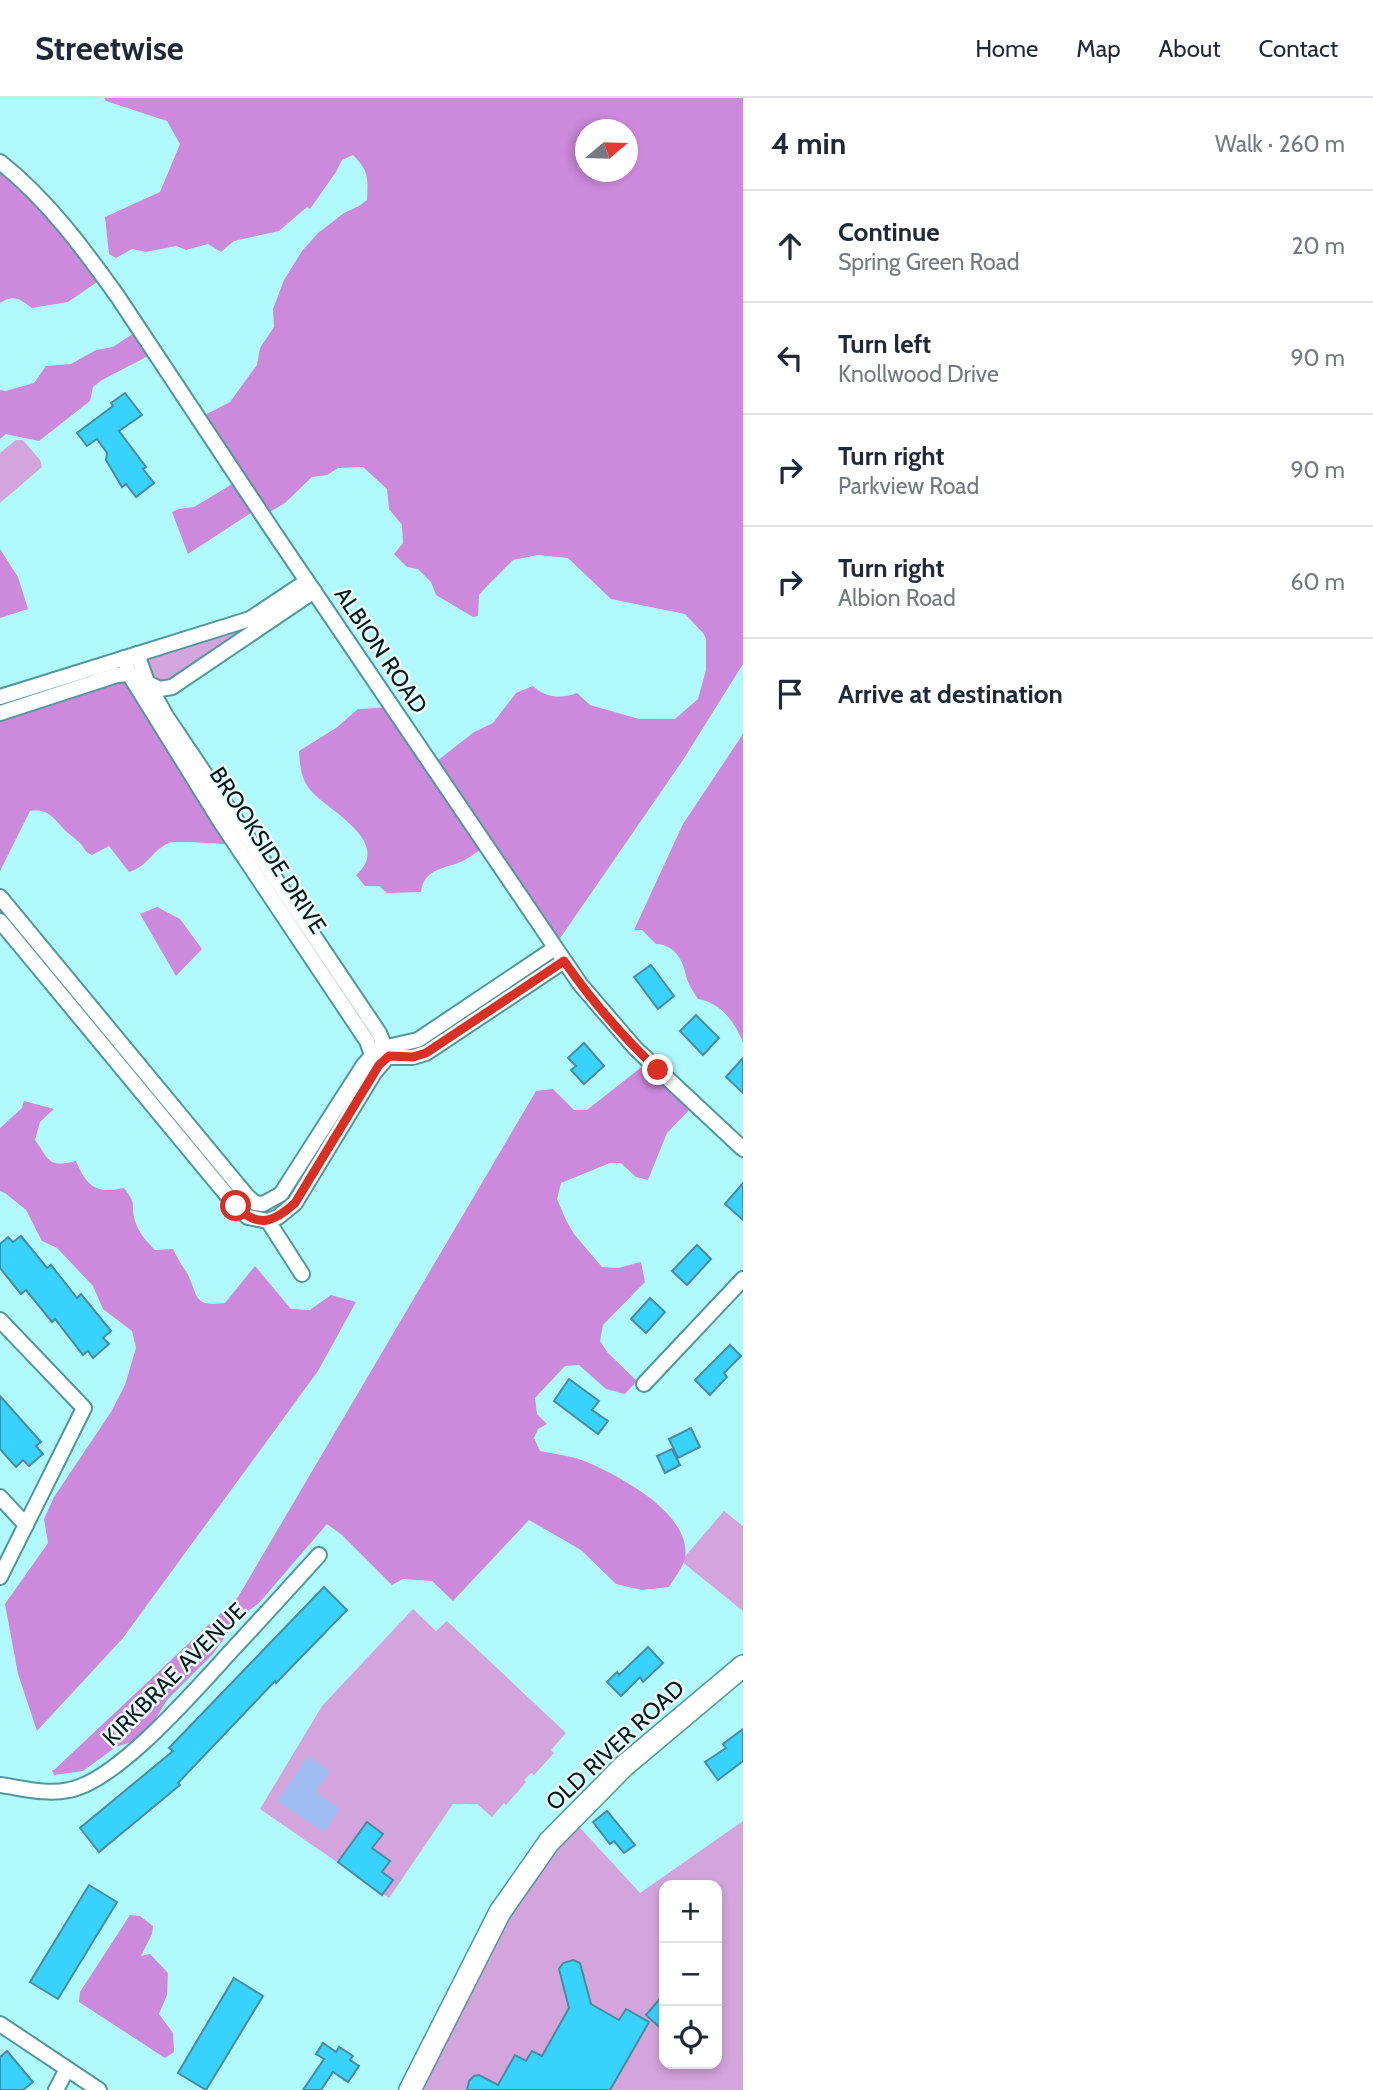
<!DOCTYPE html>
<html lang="en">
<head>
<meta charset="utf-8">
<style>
  body { margin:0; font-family:Cabin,sans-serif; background:#f6f6f7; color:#1f2937 }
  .controls { position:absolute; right:21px; bottom:21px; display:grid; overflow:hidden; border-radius:14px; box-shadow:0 4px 10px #0003 }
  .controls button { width:63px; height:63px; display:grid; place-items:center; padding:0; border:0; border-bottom:2px solid #e0e1e3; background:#fff; color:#1f2937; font:35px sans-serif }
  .compass { position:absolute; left:575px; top:21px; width:63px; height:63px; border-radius:50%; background:#fff; box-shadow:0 4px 10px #0003; rotate:71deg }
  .stop { position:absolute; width:21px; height:21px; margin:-16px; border:5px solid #d93025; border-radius:50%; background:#fff }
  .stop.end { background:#d93025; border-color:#fff; box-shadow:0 2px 7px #0008 }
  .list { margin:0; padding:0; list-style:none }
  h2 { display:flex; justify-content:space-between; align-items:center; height:91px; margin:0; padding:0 28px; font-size:30px }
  h2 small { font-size:23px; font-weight:400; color:#747a83 }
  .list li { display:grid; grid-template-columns:46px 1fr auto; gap:21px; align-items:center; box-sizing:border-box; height:112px; padding:0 28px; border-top:2px solid #e0e1e3 }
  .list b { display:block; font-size:26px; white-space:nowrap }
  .list p { margin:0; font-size:23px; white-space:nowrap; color:#747a83 }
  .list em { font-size:23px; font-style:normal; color:#747a83 }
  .icon { flex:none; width:38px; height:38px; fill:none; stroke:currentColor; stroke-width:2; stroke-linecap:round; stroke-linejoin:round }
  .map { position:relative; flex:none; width:743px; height:1992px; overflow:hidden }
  header { display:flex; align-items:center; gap:42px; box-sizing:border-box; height:98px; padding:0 35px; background:#fff; border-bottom:2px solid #e0e1e3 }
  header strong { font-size:33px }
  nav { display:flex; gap:38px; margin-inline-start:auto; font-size:24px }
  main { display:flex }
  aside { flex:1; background:#fff }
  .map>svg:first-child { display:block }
  .green { fill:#d4a4dd; fill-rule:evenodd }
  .forest { fill:#cd89db; fill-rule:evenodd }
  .water { fill:#9ebcf0 }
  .building { fill:#37d3fd; stroke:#4b8b9f; stroke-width:2 }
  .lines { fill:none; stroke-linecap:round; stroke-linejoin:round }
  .street-casing { stroke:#51989d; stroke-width:18 }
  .secondary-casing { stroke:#51989d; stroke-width:24 }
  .street { stroke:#fff; stroke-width:14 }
  .secondary { stroke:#fff; stroke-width:21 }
  .route { stroke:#d93025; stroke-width:9 }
  .labels { text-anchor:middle; stroke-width:5; stroke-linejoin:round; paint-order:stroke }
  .street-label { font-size:23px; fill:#001b1d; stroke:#edfbfb }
</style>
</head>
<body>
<header>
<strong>Streetwise</strong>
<nav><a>Home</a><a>Map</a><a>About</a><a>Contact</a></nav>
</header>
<main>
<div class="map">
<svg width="743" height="1992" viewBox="0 0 743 1992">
  <rect width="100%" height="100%" fill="#b0fafe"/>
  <g class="green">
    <polygon points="16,342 23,342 40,362 42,369 0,405 0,355"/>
    <path d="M279 517 172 589 155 588C149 575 143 567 154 556Z"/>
    <polygon points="724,1413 743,1428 743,1513 681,1463"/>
    <polygon points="413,1511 436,1533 447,1523 566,1635 551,1652 554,1655 534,1677 531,1675 524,1682 526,1684 506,1707 504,1705 492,1719 477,1706 453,1706 389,1800 260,1711 322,1608"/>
    <path d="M572 1721 640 1795 743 1723V1992H410L466 1879ZM664 1787H717V1966H664Z"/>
  </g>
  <g class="forest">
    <path d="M104 0H743V566L683 662 554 849 485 749C478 753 472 758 465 762 447 771 424 769 421 794L387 795 379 788H365L356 777C393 745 331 714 312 694 301 682 300 669 299 653L336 630 358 611 381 610 387 607 432 667 474 634 493 625 516 595 533 588C545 600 562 601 577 595L590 607 639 621H675L698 601 706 572V541L703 535 685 516 611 501 568 460 538 457 513 462 489 486 479 497 478 518 473 519 436 497 431 484 418 471 407 469 394 456 403 445 402 427 389 411 387 391 363 369 338 370 327 377 312 379 285 405 261 419 254 413 188 456 172 414 179 411 194 409 234 385 197 321 230 304 257 267 260 250 274 229 273 211 284 182 302 153 318 135 344 115 359 108 367 102C368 80 369 73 353 57L342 62 336 74 310 111 307 109 279 133 234 143 221 154 208 146 186 152 176 148 146 154 132 151 116 160 109 156 105 119 160 94 180 46 167 23 106 3ZM586 32H628V74H586Z"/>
    <path d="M0 69 52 117 100 182 68 204 32 210C19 201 15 196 0 205Z"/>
    <polygon points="134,235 150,257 102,282 93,289 90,303 39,343 6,336 0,341 0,292 6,293 34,285 46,268 71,266 96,252 113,249"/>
    <polygon points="0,451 18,479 28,511 0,520"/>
    <path d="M125 560H129L251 748C238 747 175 742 169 745 151 753 149 768 129 774L109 748 92 757C85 754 85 751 80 745 76 741 71 738 67 734 54 722 50 710 30 713L0 773V607Z"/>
    <path d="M743 636V944C734 923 721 905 698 901 694 894 689 888 687 881 683 864 677 847 656 846L642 832H634L683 726Z"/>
    <polygon points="157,809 180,821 202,851 176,878 140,816"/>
    <path d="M648 964 693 1008 667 1035 648 1082 636 1079 621 1065H610L561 1085 557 1101 566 1122 574 1136 602 1169 618 1170 641 1164 645 1184 603 1227 600 1243 608 1255 637 1283 625 1296 606 1291 579 1267 565 1268 535 1300 537 1316 547 1326 538 1331 534 1340 540 1353C555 1356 573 1358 587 1364 621 1379 692 1416 685 1460 683 1469 674 1481 669 1489L642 1492 616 1486 581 1452 529 1422 453 1503 432 1483 403 1481 392 1487 342 1437 327 1426 259 1505 239 1520 212 1557 167 1602 144 1640 116 1649 83 1673 54 1677 52 1672H54L238 1499 536 993 553 991 574 1012H587Z"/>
    <path d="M24 1003 54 1011 40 1024 35 1042C50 1063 48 1070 76 1063 87 1089 96 1096 124 1090 138 1108 130 1105 135 1123 139 1135 146 1143 155 1152L173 1151C177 1160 182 1167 187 1175 199 1198 192 1209 225 1205L255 1168 291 1211 310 1212 331 1197 356 1204 318 1273 123 1540 37 1633 18 1576 5 1506 48 1445 44 1421 54 1399 111 1314 125 1287 136 1250 132 1233 103 1211 93 1188 57 1150 42 1143 26 1112 5 1095 0 1093V1030L22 1010Z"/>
    <polygon points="130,1817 140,1818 153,1828 152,1836 141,1858 150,1856 168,1875 167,1897 159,1916 173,1935 174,1954 165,1960 79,1904 80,1894"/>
  </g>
  <polygon class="water" points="308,1658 330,1673 316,1694 340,1711 324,1734 277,1703"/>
  <g class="building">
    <polygon points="125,295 142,317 119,333 146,369 143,371 154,385 136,399 126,386 122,389 106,362 107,355 97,341 87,348 77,335 113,308 111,305"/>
    <polygon points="651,867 674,898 658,911 634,879"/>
    <polygon points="696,917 719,940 703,957 680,933"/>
    <polygon points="584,945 604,968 584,986 571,972 576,968 568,960"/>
    <polygon points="743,960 743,995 726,979"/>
    <polygon points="743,1085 743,1122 725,1106"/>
    <polygon points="21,1138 47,1170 51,1167 77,1200 81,1196 111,1233 103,1240 109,1246 93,1260 88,1253 83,1257 55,1221 52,1224 26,1192 21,1196 0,1170 0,1146 8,1139 13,1144"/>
    <polygon points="697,1147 711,1161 687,1187 672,1173"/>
    <polygon points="650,1200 665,1214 646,1235 631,1221"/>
    <polygon points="730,1247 741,1258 724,1275 727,1279 710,1297 695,1282"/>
    <polygon points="569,1281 599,1303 592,1312 608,1323 598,1336 554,1303"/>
    <polygon points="0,1298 41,1344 36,1348 43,1356 29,1368 23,1362 16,1369 0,1351"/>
    <polygon points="691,1330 700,1349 678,1360 669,1341"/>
    <polygon points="672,1351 680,1367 665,1375 657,1358"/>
    <polygon points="324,1489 347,1512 276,1585 275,1583 178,1685 180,1687 99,1754 80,1730 173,1653 169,1650"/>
    <polygon points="648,1549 663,1565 643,1584 640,1579 621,1598 607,1584 617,1574 619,1577"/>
    <polygon points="743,1631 743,1663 718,1682 705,1664 726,1650 723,1646"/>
    <polygon points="607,1713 635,1747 624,1755 614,1743 610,1746 593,1724"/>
    <polygon points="367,1724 383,1736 372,1750 390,1763 382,1774 393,1782 382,1797 338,1764"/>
    <polygon points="89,1787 117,1804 58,1901 30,1884"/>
    <polygon points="573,1862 580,1865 591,1906 619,1922 626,1911 649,1924 610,1992 467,1992 469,1983 474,1978 479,1977 498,1987 515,1957 526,1963 532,1953 542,1958 569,1910 559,1871 563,1865"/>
    <polygon points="234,1880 263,1898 206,1992 178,1975"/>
    <polygon points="664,1896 664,1933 646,1917"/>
    <polygon points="323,1945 336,1954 339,1949 353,1958 350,1962 359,1968 348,1984 333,1974 321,1992 303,1992 324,1961 316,1956"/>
    <polygon points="7,1953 33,1984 23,1992 0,1992 0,1959"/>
  </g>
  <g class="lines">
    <defs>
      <g id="street">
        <path d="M0 64C47 101 83 150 118 199L271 430 580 886 635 950 743 1051"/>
        <polyline points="137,556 147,584 166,618 379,935 389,959"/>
        <polyline points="124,560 129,576 220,723 367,943 372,957 379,967"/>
        <polyline points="0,599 250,521 307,483"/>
        <polyline points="0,615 117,577 129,576 160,591 172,589 314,493"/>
        <polyline points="0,799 247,1098 255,1105 263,1106 281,1096 363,968 378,951 418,942 555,850"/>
        <polyline points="0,823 236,1108 248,1119 268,1123"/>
        <polyline points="389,959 413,959 426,955 564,863"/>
        <polyline points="268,1123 278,1119 295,1105 374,975 385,962"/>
        <polyline points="268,1123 302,1176"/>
        <polyline points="0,1222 84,1310 0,1479"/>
        <polyline points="644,1286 743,1181"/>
        <polyline points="0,1399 26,1427"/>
        <path d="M0 1687C22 1690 46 1697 69 1692 118 1683 197 1590 233 1551 262 1520 290 1489 319 1457"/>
        <polyline points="0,1926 99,1992"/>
        <polyline points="56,1992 67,1971"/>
      </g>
      <polyline id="secondary" points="410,1992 500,1814 549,1744 624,1668 743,1568"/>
    </defs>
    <use href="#street" class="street-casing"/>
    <use href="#secondary" class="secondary-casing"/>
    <use href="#street" class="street"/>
    <use href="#secondary" class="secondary"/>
  </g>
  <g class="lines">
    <path class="route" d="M236 1108C258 1131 274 1124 295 1105L379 967 389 958 413 959 426 955 564 863C591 902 623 939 658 972"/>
  </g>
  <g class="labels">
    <g class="street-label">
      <text transform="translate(381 552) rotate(56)" y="8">ALBION ROAD</text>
      <text transform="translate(268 752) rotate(57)" y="8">BROOKSIDE DRIVE</text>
      <text transform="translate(174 1576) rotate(-45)" y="8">KIRKBRAE AVENUE</text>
      <text transform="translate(615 1647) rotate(-43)" y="8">OLD RIVER ROAD</text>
    </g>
  </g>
</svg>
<div class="controls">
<button>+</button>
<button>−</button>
<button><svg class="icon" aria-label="locate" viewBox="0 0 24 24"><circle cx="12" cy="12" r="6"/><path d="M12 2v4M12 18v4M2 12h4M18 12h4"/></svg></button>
</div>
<svg class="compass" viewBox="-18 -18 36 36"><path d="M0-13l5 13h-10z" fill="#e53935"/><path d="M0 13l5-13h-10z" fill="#747a83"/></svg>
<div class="stop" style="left:236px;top:1108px"></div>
<div class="stop end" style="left:658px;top:972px"></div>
</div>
<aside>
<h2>4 min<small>Walk · 260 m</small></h2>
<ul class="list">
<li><svg class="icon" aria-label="ahead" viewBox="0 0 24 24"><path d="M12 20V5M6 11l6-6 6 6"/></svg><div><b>Continue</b><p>Spring Green Road</p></div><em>20 m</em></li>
<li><svg class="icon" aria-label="left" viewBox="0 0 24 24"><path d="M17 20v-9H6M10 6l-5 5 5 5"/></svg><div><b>Turn left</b><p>Knollwood Drive</p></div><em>90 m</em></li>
<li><svg class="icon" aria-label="right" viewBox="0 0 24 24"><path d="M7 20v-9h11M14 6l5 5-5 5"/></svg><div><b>Turn right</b><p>Parkview Road</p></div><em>90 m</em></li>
<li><svg class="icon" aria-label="right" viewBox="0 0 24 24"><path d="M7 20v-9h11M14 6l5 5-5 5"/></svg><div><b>Turn right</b><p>Albion Road</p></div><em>60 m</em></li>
<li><svg class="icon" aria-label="arrive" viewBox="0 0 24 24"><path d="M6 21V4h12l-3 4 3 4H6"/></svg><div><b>Arrive at destination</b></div></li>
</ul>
</aside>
</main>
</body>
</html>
